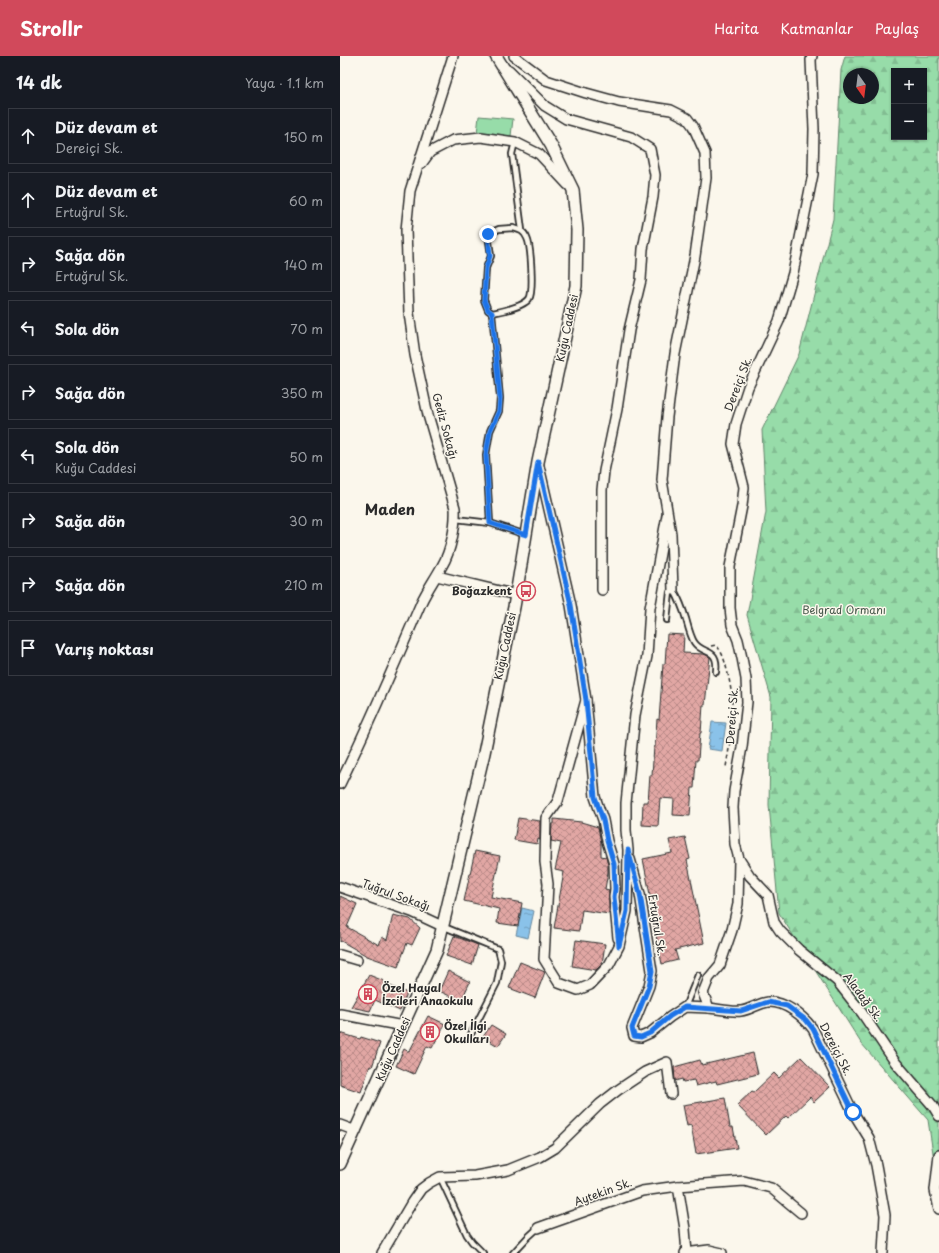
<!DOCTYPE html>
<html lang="tr">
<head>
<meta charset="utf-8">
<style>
  body { margin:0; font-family:"Playpen Sans",sans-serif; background:#20242c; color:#f1f3f6 }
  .controls { position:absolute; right:12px; top:12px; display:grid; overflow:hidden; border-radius:0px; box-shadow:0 1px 3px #0004 }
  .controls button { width:36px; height:36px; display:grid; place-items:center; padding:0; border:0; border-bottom:1px solid #363941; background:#171b24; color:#f1f3f6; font:20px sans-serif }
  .compass { position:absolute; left:503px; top:12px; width:36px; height:36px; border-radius:50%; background:#171b24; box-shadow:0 1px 3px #0004; rotate:166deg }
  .stop { position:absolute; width:12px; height:12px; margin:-9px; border:3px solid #1a73e8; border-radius:50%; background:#fff }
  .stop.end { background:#1a73e8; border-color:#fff; box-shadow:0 1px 4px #0008 }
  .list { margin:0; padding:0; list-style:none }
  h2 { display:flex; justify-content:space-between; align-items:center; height:52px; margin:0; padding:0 16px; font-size:17px }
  h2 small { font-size:13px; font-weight:400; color:#9ea1a6 }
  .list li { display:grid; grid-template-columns:26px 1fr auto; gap:12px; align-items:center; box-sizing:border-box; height:56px; margin:0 8px 8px; padding:0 8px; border:1px solid #363941; border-radius:0px }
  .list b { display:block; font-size:15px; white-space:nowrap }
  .list p { margin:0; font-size:13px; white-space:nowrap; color:#9ea1a6 }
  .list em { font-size:13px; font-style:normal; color:#9ea1a6 }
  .icon { flex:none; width:22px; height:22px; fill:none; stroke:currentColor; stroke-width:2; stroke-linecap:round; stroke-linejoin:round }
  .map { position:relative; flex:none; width:599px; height:1197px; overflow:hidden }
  header { display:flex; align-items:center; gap:24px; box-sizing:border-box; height:56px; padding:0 20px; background:#d1495b; color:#fff }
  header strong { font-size:19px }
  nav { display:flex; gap:22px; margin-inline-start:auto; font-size:14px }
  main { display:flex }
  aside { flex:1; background:#171b24 }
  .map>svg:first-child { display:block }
  .green { fill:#97dca9; stroke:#61846a }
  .forest { fill:url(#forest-firs); stroke:#61846a; fill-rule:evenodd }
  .water { fill:url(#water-ripples); stroke:#64869d }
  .building { fill:url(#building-cross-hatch); stroke:#2b2b2b }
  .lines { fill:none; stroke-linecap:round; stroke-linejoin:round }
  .service-casing { stroke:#2b2b2b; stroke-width:8 }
  .minor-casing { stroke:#2b2b2b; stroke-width:12 }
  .tertiary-casing { stroke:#2b2b2b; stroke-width:14 }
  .path { stroke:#2b2b2b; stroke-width:1.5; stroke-dasharray:4 3; stroke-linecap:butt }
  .service { stroke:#fbf7ec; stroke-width:4.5 }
  .minor { stroke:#fbf7ec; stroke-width:9 }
  .tertiary { stroke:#fbf7ec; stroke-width:11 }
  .route { stroke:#1a73e8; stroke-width:5 }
  .labels { text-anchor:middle; stroke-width:3; stroke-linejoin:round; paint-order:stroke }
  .street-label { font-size:11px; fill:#2b2b2b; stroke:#fbf7ec }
  .poi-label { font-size:11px; font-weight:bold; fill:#2b2b2b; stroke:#fbf7ec; text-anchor:start }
  .park-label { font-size:11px; fill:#46574a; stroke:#fbf7ec }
  .district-label { font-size:15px; font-weight:bold; fill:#2b2b2b; stroke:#fbf7ec }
</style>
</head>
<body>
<header>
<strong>Strollr</strong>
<nav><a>Harita</a><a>Katmanlar</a><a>Paylaş</a></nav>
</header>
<main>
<aside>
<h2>14 dk<small>Yaya · 1.1 km</small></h2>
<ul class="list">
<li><svg class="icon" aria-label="ahead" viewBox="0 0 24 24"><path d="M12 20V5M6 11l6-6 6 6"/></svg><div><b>Düz devam et</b><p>Dereiçi Sk.</p></div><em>150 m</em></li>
<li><svg class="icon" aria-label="ahead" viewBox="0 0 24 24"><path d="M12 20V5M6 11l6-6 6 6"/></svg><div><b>Düz devam et</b><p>Ertuğrul Sk.</p></div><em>60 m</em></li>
<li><svg class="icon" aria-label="right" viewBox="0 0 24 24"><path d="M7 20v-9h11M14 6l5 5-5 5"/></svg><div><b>Sağa dön</b><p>Ertuğrul Sk.</p></div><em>140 m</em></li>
<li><svg class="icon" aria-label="left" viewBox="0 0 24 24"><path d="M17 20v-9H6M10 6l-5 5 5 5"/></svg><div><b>Sola dön</b></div><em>70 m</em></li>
<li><svg class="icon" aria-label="right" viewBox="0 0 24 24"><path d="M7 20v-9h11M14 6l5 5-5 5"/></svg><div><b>Sağa dön</b></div><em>350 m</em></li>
<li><svg class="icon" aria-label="left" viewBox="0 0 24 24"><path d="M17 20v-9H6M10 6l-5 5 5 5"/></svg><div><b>Sola dön</b><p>Kuğu Caddesi</p></div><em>50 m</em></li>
<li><svg class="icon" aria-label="right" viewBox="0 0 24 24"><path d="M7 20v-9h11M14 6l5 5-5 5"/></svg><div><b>Sağa dön</b></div><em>30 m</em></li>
<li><svg class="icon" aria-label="right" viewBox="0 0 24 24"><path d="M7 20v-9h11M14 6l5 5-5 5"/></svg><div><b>Sağa dön</b></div><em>210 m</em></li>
<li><svg class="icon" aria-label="arrive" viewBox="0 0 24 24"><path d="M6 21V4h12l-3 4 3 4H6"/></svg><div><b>Varış noktası</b></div></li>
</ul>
</aside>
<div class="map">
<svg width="599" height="1197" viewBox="0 0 599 1197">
  <defs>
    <pattern id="forest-firs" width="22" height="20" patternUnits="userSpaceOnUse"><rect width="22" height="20" fill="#97dca9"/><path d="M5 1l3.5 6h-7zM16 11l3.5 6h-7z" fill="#82bd92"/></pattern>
    <pattern id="water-ripples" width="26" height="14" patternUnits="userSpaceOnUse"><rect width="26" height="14" fill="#8ac2e9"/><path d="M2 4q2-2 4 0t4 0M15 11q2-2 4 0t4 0" fill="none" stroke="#719ebd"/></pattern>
    <pattern id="building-cross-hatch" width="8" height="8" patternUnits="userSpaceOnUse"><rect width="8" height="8" fill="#e1a7a4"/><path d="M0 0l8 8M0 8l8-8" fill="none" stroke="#b78886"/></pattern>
  </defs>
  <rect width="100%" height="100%" fill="#fbf7ec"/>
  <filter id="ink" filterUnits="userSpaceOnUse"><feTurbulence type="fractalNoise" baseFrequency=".025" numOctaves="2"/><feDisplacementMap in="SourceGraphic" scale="8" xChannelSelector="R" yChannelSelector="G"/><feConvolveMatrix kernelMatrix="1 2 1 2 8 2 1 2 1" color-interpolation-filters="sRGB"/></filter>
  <g filter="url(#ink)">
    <polygon class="green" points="139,60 173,63 171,80 137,77"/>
    <path class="forest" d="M505 0H599V1137L588 1064 521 987 439 857 429 749 431 641 407 559 426 456 422 374 459 298 493 163 501 14ZM554 15H584V81H554ZM509 18H533V42H509Z"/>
    <g class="water">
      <polygon points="372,666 386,667 382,695 368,693"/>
      <polygon points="182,852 194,855 188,882 176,879"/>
    </g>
    <g class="building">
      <polygon points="327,578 344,579 343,597 364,598 370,601 365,649 363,649 361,677 360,677 358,704 356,704 354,732 352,732 350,760 333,759 334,743 320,742 318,770 302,769 303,746 308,746 310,719 312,719 314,691 315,691 317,663 319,664 323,608 325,608"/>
      <polygon points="178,762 200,765 200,784 198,783 197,788 174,784"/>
      <polygon points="214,763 241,766 258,771 261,787 261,800 266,801 268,809 268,816 265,833 269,834 269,858 242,854 239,875 214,872 224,816 215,814 221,787 211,785 212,768 214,768"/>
      <polygon points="345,781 350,803 347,804 364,887 335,894 338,904 322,908 312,860 314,859 303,803 332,797 329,784"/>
      <polygon points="135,795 160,800 151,841 182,847 178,870 157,867 159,853 124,845"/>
      <polygon points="0,840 17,848 7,871 39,889 42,881 47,884 53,859 70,863 80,872 72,889 67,887 58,911 27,900 1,885 0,886"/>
      <polygon points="114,880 138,889 132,909 106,900"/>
      <polygon points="236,884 265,888 262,908 256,914 232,910"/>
      <polygon points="180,906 205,916 195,942 169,932"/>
      <polygon points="108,915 130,926 121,945 99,935"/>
      <polygon points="29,919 44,925 43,927 67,937 60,955 35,944 30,955 11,951"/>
      <polygon points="88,960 105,968 92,992 87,990 74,1018 56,1010 64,993 69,996"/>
      <polygon points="151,969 166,978 158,990 143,981"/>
      <polygon points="0,977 20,983 21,981 40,987 32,1011 30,1010 21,1036 0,1029"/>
      <polygon points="413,997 418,1018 377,1028 376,1025 356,1030 354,1024 343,1026 342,1023 335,1025 334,1011 360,1004 362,1009"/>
      <polygon points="461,1001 490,1031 474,1046 470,1041 448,1062 446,1060 426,1079 397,1049 412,1035 414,1036 434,1017 439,1022"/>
      <polygon points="385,1042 390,1071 393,1071 397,1092 356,1098 351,1069 347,1070 343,1049"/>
    </g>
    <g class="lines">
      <defs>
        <g id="service">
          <polyline points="175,86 172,98 182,174"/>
          <path d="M173 172C180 174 184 175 187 182 191 190 194 236 189 243 183 251 162 255 152 257L148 254 144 244 146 212 151 200 148 178 159 173Z"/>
          <polyline points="116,463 150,467 186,479"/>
          <polyline points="150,467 146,399 150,375 159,355 160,342 152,257"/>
          <path d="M327 564 330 536 334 534C339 543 343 553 346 563 348 570 350 579 354 586 363 600 379 590 376 616"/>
          <polyline points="102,870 158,893 161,905 157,927 131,978"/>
          <polyline points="345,951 358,919"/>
          <polyline points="100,1121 127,1179 132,1186 143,1197"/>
          <polyline points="173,1197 187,1182 198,1172"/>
        </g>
        <g id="minor">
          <polyline points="174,0 206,24 246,37 279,46 331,54 347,62 353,70 365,97 366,122 355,200 335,298 327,361 322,424 331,478 333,534"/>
          <path d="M472 0 471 4 474 73 473 118 453 217 439 265 408 331 396 368 393 388 404 431 402 450 390 511V552L392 569 398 584 402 602 406 623 407 646 402 691 394 735 393 752 395 788 399 803 398 848 392 874 380 909 369 922 363 937 369 952C379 953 391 956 401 955 410 954 419 947 428 946 445 945 463 960 473 973L513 1056 529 1082 536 1109 545 1159 543 1197"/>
          <polyline points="169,14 205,50 226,63 291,81 310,93 315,119 313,141 303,193 301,224 289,274 277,353 264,415 262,434 262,534"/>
          <polyline points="82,107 90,96 113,84 141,81 175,86 199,98 228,129"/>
          <polyline points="199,410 231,549 246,644 255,741 263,764 267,785 274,808 275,833 274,841 278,882"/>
          <polyline points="97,520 176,539"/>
          <polyline points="246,644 218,745 206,762 205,806 208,828 204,903 219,927 238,934 250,929 269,909 279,890 287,855 288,794 286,774 286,747 295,659 307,600 310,552 327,459"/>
          <path d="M0 728C29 668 55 608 81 547 87 534 95 523 102 510 111 495 116 469 115 452L88 359 75 299 69 257 66 174 70 135 113 0"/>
          <polyline points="290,803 300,838 312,915 309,930 292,972 294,980 301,981 310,977 330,961 345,951 369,952"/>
          <polyline points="399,803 410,820 428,839 434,866 440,875 459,894 497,925 522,957 555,1006 593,1050 599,1060"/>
          <polyline points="0,831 72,856 102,870"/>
          <polyline points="0,899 17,904"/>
          <polyline points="0,958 63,970"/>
          <polyline points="0,1069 16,1075"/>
          <polyline points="599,1099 595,1134 599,1153"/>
          <polyline points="338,1130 345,1173 347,1197"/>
          <polyline points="198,1172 302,1135 338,1130 404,1125 431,1132 461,1157"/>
          <polyline points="42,1197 72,1146 81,1133 89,1127 100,1121 135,1120 168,1114 200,1101 215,1092 260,1048 278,1034 305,1016 327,1006 331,1038"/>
          <polyline points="345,1197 369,1194 382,1197"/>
        </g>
        <polyline id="tertiary" points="0,1108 97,894 144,697 174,551 198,406 236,230 237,174 233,134 211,89 156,0"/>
      </defs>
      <use href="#service" class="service-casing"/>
      <use href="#minor" class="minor-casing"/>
      <use href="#tertiary" class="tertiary-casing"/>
      <path class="path" d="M371 590 376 589C383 597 384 603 387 614 396 649 392 675 386 711"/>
      <use href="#service" class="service"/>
      <use href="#minor" class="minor"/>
      <use href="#tertiary" class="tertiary"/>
    </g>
  </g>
  <g class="lines" filter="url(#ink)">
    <polyline class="route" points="148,178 150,200 146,212 144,244 148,254 152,257 160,342 159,355 150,375 146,399 150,467 186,479 198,406 231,549 246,644 255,741 263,764 267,785 274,808 275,833 274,841 279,890 287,855 288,794 300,838 312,915 309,930 292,972 294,980 301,981 310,977 330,960 345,951 401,955 428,946 447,950 466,964 473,973 513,1056"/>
  </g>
  <defs>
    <symbol id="bus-ring" viewBox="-11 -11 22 22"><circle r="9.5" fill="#fbf7ec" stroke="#d1495b" stroke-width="1.5"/><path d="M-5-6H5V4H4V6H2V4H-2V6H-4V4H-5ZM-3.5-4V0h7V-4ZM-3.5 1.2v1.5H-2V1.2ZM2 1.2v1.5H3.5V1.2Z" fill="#d1495b"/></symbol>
    <symbol id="building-ring" viewBox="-11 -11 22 22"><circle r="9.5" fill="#fbf7ec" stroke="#d1495b" stroke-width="1.5"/><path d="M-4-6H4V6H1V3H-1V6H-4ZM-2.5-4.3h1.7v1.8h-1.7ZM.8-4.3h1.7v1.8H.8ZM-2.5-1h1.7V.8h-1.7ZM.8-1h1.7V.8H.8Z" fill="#d1495b"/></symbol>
  </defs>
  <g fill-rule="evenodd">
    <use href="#bus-ring" x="175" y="524" width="22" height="22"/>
    <use href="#building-ring" x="17" y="927" width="22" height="22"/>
    <use href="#building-ring" x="79" y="965" width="22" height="22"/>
  </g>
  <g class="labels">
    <g class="street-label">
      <text transform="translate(227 272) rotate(-78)" y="4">Kuğu Caddesi</text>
      <text transform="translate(398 328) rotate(-69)" y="4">Dereiçi Sk.</text>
      <text transform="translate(105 370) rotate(75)" y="4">Gediz Sokağı</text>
      <text transform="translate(165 590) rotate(-78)" y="4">Kuğu Caddesi</text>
      <text transform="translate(392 660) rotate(-86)" y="4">Dereiçi Sk.</text>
      <text transform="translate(56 839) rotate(20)" y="4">Tuğrul Sokağı</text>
      <text transform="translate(317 869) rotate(81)" y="4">Ertuğrul Sk.</text>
      <text transform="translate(523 941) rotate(53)" y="4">Aladağ Sk.</text>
      <text transform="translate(53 993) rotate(-66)" y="4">Kuğu Caddesi</text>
      <text transform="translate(496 993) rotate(63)" y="4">Dereiçi Sk.</text>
      <text transform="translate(263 1136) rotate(-20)" y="4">Aytekin Sk.</text>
    </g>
    <g class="poi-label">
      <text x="172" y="539" text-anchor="end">Boğazkent</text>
      <text x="42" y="936">Özel Hayal<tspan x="42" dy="13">İzcileri Anaokulu</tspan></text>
      <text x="104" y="974">Özel İlgi<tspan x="104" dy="13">Okulları</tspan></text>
    </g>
    <g class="park-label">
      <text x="504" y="558">Belgrad Ormanı</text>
    </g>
    <g class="district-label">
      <text x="50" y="459">Maden</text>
    </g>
  </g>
</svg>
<div class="controls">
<button>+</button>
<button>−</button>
</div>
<svg class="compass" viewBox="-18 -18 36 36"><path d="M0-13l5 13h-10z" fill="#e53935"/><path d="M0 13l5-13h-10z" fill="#9ea1a6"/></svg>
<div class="stop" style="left:513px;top:1056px"></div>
<div class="stop end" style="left:148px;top:178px"></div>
</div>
</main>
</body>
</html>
